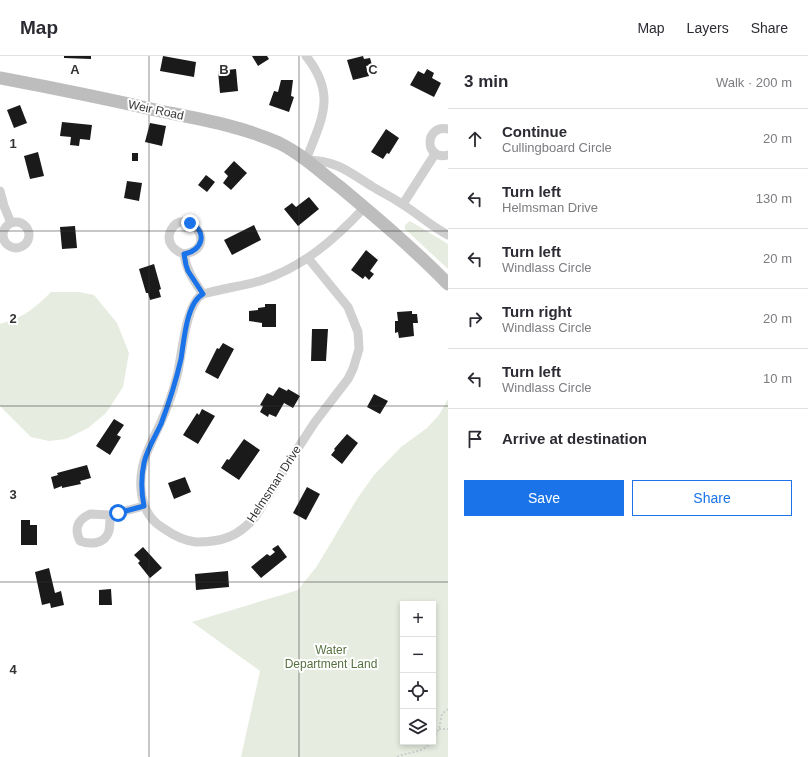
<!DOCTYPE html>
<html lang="en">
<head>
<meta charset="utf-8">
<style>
  body { margin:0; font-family:Arial,sans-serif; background:#f2f2f3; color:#2b2b33 }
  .controls { position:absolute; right:12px; bottom:12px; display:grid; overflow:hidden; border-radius:0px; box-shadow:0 2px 6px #0003 }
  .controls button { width:36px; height:36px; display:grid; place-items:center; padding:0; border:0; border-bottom:1px solid #e1e1e2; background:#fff; color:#2b2b33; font:20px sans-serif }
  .stop { position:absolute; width:12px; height:12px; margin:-9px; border:3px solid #1a73e8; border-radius:50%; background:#fff }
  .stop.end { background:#1a73e8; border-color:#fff; box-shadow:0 1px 4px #0008 }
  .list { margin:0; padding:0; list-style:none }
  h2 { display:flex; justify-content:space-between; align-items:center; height:52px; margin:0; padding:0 16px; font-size:17px }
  h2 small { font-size:13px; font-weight:400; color:#7c7c81 }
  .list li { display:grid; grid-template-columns:26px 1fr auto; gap:12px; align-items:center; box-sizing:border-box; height:60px; padding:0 16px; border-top:1px solid #e1e1e2 }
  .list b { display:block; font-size:15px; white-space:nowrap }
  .list p { margin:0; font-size:13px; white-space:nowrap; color:#7c7c81 }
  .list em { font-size:13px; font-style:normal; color:#7c7c81 }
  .actions { display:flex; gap:8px; padding:12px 16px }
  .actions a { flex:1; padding:9px 0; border:1px solid #1a73e8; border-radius:0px; text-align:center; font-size:14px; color:#1a73e8 }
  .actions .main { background:#1a73e8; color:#fff }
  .icon { flex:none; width:22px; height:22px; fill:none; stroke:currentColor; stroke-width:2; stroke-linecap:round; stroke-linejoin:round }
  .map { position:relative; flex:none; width:448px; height:701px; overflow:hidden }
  header { display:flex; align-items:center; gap:24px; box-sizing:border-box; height:56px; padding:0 20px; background:#fff; border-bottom:1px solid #e1e1e2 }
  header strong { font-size:19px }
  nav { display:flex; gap:22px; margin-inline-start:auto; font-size:14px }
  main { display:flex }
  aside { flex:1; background:#fff }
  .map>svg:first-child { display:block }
  .green { fill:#e6ecdf; fill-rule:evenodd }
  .building { fill:#1a1a1a }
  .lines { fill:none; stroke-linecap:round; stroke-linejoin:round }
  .path { stroke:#cdcdcd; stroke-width:2; stroke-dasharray:2 2; stroke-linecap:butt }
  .street { stroke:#d0d0d0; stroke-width:9 }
  .secondary { stroke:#bdbdbd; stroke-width:13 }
  .route { stroke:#1a73e8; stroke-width:5 }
  .grid { fill:none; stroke:#333; stroke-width:1; stroke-opacity:0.55 }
  .labels { text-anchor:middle; stroke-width:4; stroke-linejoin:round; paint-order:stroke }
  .street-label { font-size:12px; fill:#333; stroke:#fff }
  .park-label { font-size:12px; fill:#56703f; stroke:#fff }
  .grid-label { font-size:13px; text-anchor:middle; font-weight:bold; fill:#333; stroke:#fff; stroke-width:4; stroke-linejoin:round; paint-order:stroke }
</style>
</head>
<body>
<header>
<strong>Map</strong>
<nav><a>Map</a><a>Layers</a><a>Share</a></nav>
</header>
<main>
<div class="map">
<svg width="448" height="701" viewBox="0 0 448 701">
  <rect width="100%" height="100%" fill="#fff"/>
  <g class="green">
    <polygon points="410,165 448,188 448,213 405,173 405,169"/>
    <path d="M51 236H79L94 239 117 267 129 297 123 331 106 357 88 372 66 383 49 385 31 381 0 350V268C23 262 35 252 51 236Z"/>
    <path d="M448 343V701H241L260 615 192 566 298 534 317 510 357 443 374 419 401 391 427 372 439 359ZM403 548H433V686H403Z"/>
  </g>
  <g class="building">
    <polygon points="64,0 91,0 91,3 64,2"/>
    <polygon points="163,0 196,6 194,21 160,15"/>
    <polygon points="252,0 267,0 269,3 258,10"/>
    <polygon points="363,0 364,3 370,2 372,9 366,10 369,20 353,24 347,4"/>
    <polygon points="236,13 238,35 220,37 218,15"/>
    <polygon points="427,13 434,17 432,22 441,27 434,41 410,29 418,15 424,18"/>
    <polygon points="281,24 293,24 291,40 294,41 289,56 269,49 274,35 278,36"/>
    <polygon points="20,49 27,67 14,72 7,54"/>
    <polygon points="62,66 92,69 90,84 80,83 79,90 70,89 71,81 60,80"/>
    <polygon points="150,67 166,70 162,90 145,86"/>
    <polygon points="386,73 399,82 389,98 387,97 383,103 371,96"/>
    <polygon points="38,96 44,120 30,123 24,100"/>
    <rect x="132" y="97" width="6" height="8"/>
    <polygon points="234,105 247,117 231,134 223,127 228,120 224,116"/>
    <polygon points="206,119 215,126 207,136 198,129"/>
    <polygon points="127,125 142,127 139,145 124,142"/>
    <polygon points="309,141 319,153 298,170 284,153 292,147 296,151"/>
    <polygon points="254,169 261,184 232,199 224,184"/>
    <polygon points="75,170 77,192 62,193 60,171"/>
    <polygon points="366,194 378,204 370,215 374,218 369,224 365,220 363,223 351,214"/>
    <polygon points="154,208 161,233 159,234 161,241 150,244 148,237 146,237 139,213"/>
    <polygon points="265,248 276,248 276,271 262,271 262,267 249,265 249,255 258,254 258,252 265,251"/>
    <polygon points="412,255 412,258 417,258 418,267 413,267 414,280 399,282 398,276 395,277 395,265 398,265 397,256"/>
    <polygon points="312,273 328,273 326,305 311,305"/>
    <polygon points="223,287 234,293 218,323 205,316 217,292 219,293"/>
    <polygon points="279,331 287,335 288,333 300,340 293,352 284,347 276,361 269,358 268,361 260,356 263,350 260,349 267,337 273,340"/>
    <polygon points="374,338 388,345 380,358 367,351"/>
    <polygon points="202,353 215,360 198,388 183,379 197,357 199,359"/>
    <polygon points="114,363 124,369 117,379 121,381 110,399 96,390"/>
    <polygon points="347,378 358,387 342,408 331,399 335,394 334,393"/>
    <polygon points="244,383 260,394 239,424 221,412 227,403 229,404"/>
    <polygon points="87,409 91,422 80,425 81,428 62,432 62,430 54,433 51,421 58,419 57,417"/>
    <polygon points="185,421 191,436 174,443 168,427"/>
    <polygon points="307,431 320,438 306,464 293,457"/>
    <polygon points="21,464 30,464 30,469 37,469 37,489 21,489"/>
    <polygon points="278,489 287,501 261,522 251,511 267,498 270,500 275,496 272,493"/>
    <polygon points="143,491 162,512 150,522 138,507 140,505 134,499"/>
    <polygon points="49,512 55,537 61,535 64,549 51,552 50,547 42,549 35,516"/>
    <polygon points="228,515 229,531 196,534 195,518"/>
    <polygon points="111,533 112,549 99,549 99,534"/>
  </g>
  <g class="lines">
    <g class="path">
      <polyline points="439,673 448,673"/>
      <polyline points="433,682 439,673 442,658 448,653"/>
      <path d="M397 701C409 695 423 698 430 686"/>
    </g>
    <g class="street">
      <path d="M306 0C337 39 322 62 306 104 336 104 349 116 373 131 383 137 393 142 402 148 418 158 431 170 448 179"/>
      <path d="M448 73C424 68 424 105 448 99"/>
      <polyline points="0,135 4,150 11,167"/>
      <polyline points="403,148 435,98"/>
      <circle cx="16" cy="179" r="13"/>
      <path d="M184 198C174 195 165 186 171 174 186 147 222 192 184 198 186 214 194 225 203 238"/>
      <path d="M308 202 348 251 358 276 359 293 353 313 348 323 315 366 298 392 255 461C238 481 222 486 196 486 184 485 173 479 163 472 139 458 137 426 145 402 149 390 155 379 160 368 167 353 173 336 177 320 182 301 185 247 203 238 221 233 241 230 260 225 302 212 335 183 364 152"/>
      <path d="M90 458 110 459C110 464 110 470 109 475 105 488 91 489 80 485 74 473 77 464 90 458Z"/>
      <polyline points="110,459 144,450"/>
    </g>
    <path class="secondary" d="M0 22C53 32 107 43 160 55 200 63 241 70 279 87 302 98 320 116 340 131 377 162 414 193 448 228"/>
  </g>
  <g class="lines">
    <path class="route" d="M118 457 144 450C141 435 141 421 144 407 147 393 155 381 161 368 169 347 176 325 181 303 184 286 186 247 203 238L188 215 186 209 184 198C203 195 208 175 190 167"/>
  </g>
  <path class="grid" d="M149 0V701M299 0V701M0 175H448M0 350H448M0 526H448"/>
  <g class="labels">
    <g class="street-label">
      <text transform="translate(156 54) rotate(12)" y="4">Weir Road</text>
      <text transform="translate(274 428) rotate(-57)" y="4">Helmsman Drive</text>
    </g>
    <g class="park-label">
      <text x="331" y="598">Water<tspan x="331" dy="14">Department Land</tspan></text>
    </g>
  </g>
  <g class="grid-label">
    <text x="75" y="18">A</text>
    <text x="224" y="18">B</text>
    <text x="373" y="18">C</text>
    <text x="13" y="92">1</text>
    <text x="13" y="267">2</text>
    <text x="13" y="443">3</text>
    <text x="13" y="618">4</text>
  </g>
</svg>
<div class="controls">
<button>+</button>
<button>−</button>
<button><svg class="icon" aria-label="locate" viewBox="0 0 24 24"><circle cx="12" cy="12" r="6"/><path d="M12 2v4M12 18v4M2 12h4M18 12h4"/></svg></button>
<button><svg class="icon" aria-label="layers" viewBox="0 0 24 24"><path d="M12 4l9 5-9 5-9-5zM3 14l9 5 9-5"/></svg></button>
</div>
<div class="stop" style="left:118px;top:457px"></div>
<div class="stop end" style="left:190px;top:167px"></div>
</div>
<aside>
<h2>3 min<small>Walk · 200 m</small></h2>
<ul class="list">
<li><svg class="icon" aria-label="ahead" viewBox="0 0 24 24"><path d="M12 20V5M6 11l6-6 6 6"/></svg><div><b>Continue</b><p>Cullingboard Circle</p></div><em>20 m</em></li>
<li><svg class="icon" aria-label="left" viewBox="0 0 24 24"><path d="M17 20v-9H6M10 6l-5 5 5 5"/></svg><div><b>Turn left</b><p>Helmsman Drive</p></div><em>130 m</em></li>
<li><svg class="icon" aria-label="left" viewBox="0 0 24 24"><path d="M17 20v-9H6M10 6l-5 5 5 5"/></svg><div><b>Turn left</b><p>Windlass Circle</p></div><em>20 m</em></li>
<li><svg class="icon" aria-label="right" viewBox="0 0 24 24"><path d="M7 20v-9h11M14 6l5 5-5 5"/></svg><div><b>Turn right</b><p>Windlass Circle</p></div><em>20 m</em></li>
<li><svg class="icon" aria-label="left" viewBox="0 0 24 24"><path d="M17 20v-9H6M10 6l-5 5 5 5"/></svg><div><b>Turn left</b><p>Windlass Circle</p></div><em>10 m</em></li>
<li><svg class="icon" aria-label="arrive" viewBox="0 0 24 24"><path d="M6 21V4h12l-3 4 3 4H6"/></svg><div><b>Arrive at destination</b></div></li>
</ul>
<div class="actions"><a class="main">Save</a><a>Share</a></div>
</aside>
</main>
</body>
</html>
